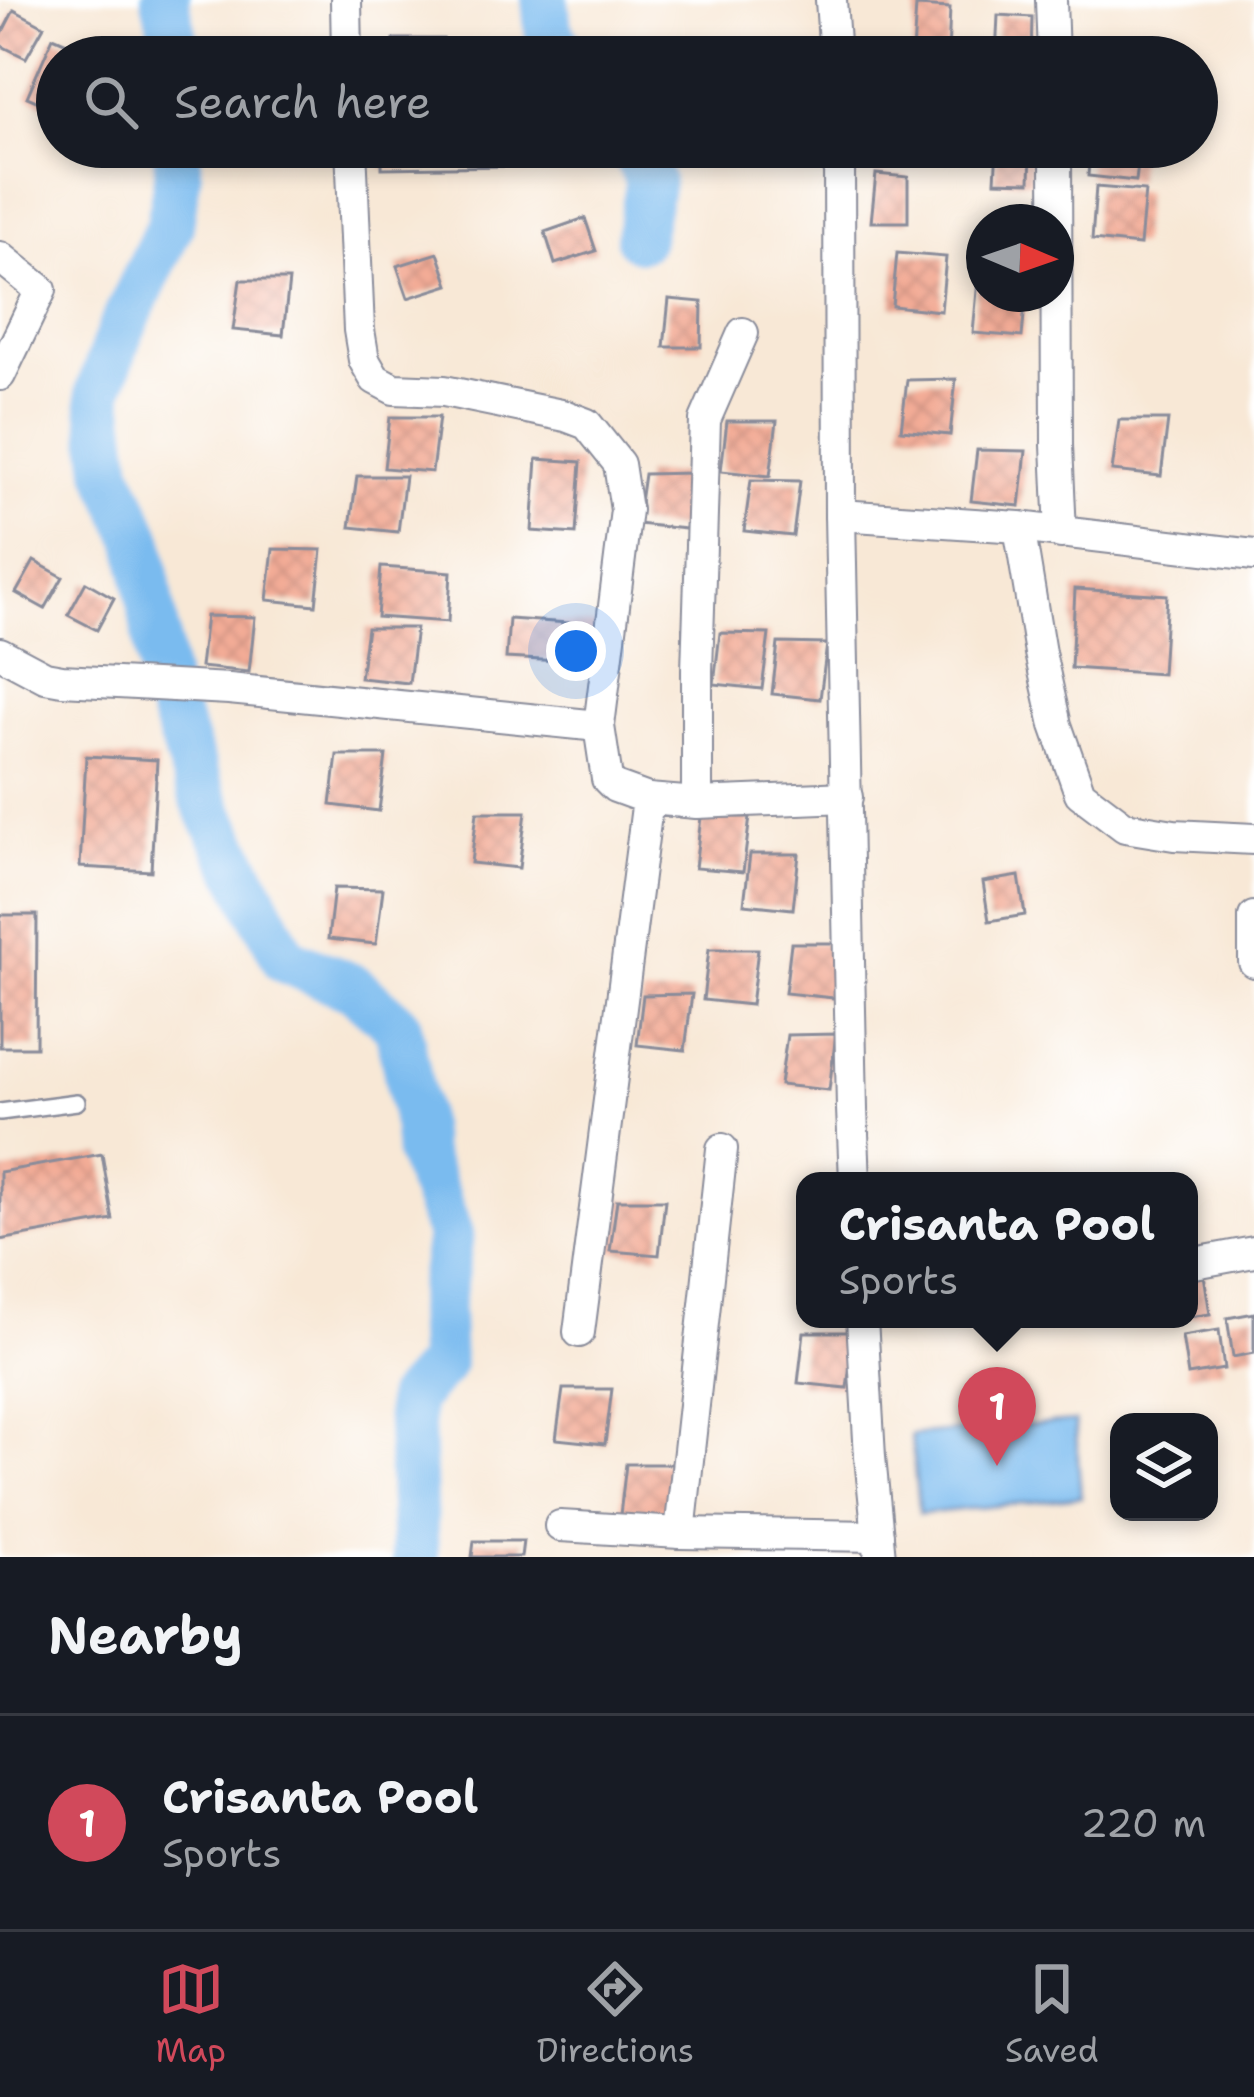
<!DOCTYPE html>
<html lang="en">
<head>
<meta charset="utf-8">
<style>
  body { margin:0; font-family:"Shantell Sans",sans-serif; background:#20242c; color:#f1f3f6 }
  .controls { position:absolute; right:36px; bottom:36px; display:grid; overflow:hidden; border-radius:24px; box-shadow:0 6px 18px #0003 }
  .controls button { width:108px; height:108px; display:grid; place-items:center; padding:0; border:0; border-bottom:3px solid #363941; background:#171b24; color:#f1f3f6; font:60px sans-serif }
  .compass { position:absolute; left:966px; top:204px; width:108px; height:108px; border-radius:50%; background:#171b24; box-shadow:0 6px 18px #0003; rotate:92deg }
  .you { position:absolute; left:576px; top:651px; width:42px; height:42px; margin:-30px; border:9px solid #fff; border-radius:50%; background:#1a73e8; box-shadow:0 0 0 18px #1a73e833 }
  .badge { display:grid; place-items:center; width:78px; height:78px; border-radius:50%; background:#d1495b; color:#fff; font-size:39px; font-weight:700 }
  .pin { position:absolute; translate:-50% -99px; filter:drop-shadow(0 3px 6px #0008) }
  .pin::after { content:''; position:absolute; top:63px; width:42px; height:36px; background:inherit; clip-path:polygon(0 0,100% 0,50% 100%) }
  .popup { position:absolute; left:796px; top:1172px; width:402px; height:156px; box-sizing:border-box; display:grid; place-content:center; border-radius:24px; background:#171b24; filter:drop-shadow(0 3px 9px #0005); font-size:39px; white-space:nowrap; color:#9ea1a6 }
  .popup b { font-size:45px; color:#f1f3f6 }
  .popup::after { content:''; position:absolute; left:50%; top:100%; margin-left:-24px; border:24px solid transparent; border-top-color:#171b24 }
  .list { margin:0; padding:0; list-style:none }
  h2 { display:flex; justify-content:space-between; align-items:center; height:156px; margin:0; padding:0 48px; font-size:51px }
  h2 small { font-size:39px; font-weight:400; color:#9ea1a6 }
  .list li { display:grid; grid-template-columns:78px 1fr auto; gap:36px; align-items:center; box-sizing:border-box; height:216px; padding:0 48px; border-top:3px solid #363941 }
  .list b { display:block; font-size:45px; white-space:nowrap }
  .list p { margin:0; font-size:39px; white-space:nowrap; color:#9ea1a6 }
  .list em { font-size:39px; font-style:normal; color:#9ea1a6 }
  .icon { flex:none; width:66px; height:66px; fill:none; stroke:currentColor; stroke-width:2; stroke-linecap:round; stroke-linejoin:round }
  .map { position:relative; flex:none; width:1254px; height:1557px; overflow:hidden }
  .search { position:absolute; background:#171b24; box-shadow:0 6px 18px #0003; left:36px; right:36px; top:36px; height:132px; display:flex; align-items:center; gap:30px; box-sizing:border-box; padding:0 42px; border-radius:66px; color:#9ea1a6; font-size:45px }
  .sheet { height:372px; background:#171b24 }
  nav { display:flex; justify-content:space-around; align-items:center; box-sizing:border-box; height:168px; border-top:3px solid #363941; background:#171b24; font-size:33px; color:#9ea1a6 }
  nav a { display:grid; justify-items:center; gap:6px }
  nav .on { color:#d1495b }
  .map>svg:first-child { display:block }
  .water { fill:#7abbef; stroke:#4a75a6; stroke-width:3 }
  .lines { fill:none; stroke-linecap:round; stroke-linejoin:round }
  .river { stroke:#7abbef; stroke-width:48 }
  .building { fill:url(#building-cross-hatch) }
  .service-casing { stroke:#8a8c9a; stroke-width:20 }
  .minor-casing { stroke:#8a8c9a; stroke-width:34 }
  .service { stroke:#fff; stroke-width:15 }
  .minor { stroke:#fff; stroke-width:30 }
</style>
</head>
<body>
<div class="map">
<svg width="1254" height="1557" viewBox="0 0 1254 1557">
  <defs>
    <pattern id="building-cross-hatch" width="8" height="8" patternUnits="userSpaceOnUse" patternTransform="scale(3)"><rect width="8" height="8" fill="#f3ac96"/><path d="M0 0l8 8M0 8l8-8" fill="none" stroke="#d09484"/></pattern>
  </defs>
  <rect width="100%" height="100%" fill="#fff"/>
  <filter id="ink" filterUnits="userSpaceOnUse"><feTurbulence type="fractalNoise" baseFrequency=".00833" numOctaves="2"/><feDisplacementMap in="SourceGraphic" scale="24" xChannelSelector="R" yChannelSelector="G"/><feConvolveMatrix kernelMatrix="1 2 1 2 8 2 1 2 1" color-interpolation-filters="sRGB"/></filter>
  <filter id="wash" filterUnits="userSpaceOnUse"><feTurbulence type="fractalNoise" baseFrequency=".004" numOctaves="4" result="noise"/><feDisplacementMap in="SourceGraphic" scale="48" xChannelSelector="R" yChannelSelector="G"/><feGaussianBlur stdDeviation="2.7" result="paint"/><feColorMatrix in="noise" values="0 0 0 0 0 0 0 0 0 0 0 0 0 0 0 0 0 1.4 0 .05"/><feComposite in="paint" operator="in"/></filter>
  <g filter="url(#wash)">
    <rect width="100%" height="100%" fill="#f8e8d6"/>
    <polygon class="water" points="1075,1421 1081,1497 919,1514 911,1435"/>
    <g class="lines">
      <g class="river">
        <polyline points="165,0 174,38 175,57"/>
        <polyline points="545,0 548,30 564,57"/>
        <polyline points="632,147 650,181 639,238"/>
        <polyline points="162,675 141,543 109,470 99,392 120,332 170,225 178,170 177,147"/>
        <polyline points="167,694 204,800 286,960 354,988 398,1026 415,1114 419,1152 450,1235 439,1310 441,1364 409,1400 415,1557"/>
      </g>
    </g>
    <g id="blocks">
      <g class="building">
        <polygon points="916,6 950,8 948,54 913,53"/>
        <polygon points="14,10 44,26 26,58 0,45 0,37"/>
        <polygon points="998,15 1032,17 1031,57 996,57"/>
        <polygon points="53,37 99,57 57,57 57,110 27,97"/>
        <polygon points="394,39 443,39 441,57 391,57"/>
        <polygon points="382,147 512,147 512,166 382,168"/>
        <polygon points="997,147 1031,147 1030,182 995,181"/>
        <polygon points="1090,147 1140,147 1136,181 1088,176"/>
        <polygon points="876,174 908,177 908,222 871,222"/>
        <polygon points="1096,187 1145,191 1140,245 1092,240"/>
        <polygon points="585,218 596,251 555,264 545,232"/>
        <polygon points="438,253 449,285 408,298 397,266"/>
        <polygon points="897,253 946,257 941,311 892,306"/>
        <polygon points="240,280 289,280 283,335 233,330"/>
        <polygon points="978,280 984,280 984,294 1026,294 1022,337 973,333"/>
        <polygon points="669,299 702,302 701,347 664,347"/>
        <polygon points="956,379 950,435 901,430 907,380"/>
        <polygon points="390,417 439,417 432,472 384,468"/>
        <polygon points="1119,420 1168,420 1161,476 1112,471"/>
        <polygon points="727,421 777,421 770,476 721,471"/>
        <polygon points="977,450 1026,451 1020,506 971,501"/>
        <polygon points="537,459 581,462 576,534 532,531"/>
        <polygon points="693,473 686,529 637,524 644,474"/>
        <polygon points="357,476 405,476 398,532 350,527"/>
        <polygon points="751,480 800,481 793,536 744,531"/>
        <polygon points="273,549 322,550 316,605 267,600"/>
        <polygon points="34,561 63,577 45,609 16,593"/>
        <polygon points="381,567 451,572 448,622 377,617"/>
        <polygon points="86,582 114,598 97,630 68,615"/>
        <polygon points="1075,589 1167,595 1162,674 1071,668"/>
        <polygon points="206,616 255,617 249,672 200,667"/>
        <polygon points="509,619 598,625 595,663 506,658"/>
        <polygon points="367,628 416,628 409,683 360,678"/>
        <polygon points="720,633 769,634 762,689 714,684"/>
        <polygon points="778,643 827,644 820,699 772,694"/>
        <polygon points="337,755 386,755 379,811 331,805"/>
        <polygon points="86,756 157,760 151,871 80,867"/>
        <polygon points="477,812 526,812 519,868 471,863"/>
        <polygon points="701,817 750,817 743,872 695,868"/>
        <polygon points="750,854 799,854 793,909 744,904"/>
        <polygon points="1019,876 1025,915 989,921 983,882"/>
        <polygon points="334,888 383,889 376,944 328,939"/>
        <polygon points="0,915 37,915 36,1047 0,1047"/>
        <polygon points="791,943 840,943 834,998 785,993"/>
        <polygon points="709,949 758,949 751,1005 703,1000"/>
        <polygon points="692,994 685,1050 637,1045 643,995"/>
        <polygon points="836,1034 829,1090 780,1085 787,1035"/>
        <polygon points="102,1154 113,1220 0,1240 0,1172"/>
        <polygon points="617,1200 665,1200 659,1255 610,1251"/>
        <polygon points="1204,1275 1210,1314 1189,1317 1189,1277"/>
        <polygon points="1254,1313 1254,1353 1233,1357 1227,1318"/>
        <polygon points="1219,1330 1224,1369 1188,1375 1182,1336"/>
        <polygon points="804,1332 854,1332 847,1388 798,1383"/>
        <polygon points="563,1389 612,1389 605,1444 556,1439"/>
        <polygon points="626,1464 675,1464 669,1520 620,1515"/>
        <polygon points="474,1541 523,1541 521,1557 472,1557"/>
      </g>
    </g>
  </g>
  <g filter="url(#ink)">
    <use href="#blocks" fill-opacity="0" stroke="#8a8c9a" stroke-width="3"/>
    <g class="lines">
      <defs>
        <polyline id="service" points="0,1112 77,1102"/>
        <g id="minor">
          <polyline points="346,0 347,57"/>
          <polyline points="831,0 835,57"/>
          <polyline points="1051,0 1053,57"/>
          <polyline points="351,147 359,330 364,360 375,379 394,389 444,391 566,416 587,424 619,464 626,510 599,726 607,779 615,787 648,799 697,803 847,797"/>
          <polyline points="839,147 840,515 852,1109 855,1181"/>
          <polyline points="1056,147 1057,445 1061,533"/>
          <polyline points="0,257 41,290 0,375"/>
          <polyline points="840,515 1019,527 1254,555"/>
          <polyline points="1019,527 1040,653 1056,725 1080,793 1125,827 1174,835 1254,839"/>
          <polyline points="0,653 45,677 62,680 229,689 599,726"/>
          <polyline points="697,803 697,671 705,420 743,333"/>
          <polyline points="1254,917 1254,962"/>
          <polyline points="1189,1264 1254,1252"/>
          <polyline points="862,1319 870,1457 880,1557"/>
          <polyline points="579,1332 648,799"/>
          <polyline points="560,1526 680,1533 878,1536"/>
          <polyline points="680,1533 722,1149"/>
        </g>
      </defs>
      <use href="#service" class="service-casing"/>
      <use href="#minor" class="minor-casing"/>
      <use href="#service" class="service"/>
      <use href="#minor" class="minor"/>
    </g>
  </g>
</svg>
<div class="controls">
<button><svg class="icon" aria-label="layers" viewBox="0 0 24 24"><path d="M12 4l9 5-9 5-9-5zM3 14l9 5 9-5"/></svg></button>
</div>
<svg class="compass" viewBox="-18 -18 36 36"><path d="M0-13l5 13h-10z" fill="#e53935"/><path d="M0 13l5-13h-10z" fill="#9ea1a6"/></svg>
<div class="you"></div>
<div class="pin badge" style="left:997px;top:1466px">1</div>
<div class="popup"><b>Crisanta Pool</b>Sports</div>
<div class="search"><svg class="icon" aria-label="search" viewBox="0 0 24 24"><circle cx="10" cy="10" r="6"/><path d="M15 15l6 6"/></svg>Search here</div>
</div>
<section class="sheet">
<h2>Nearby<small></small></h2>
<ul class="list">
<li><span class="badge">1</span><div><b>Crisanta Pool</b><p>Sports</p></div><em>220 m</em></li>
</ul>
</section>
<nav>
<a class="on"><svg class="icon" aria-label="map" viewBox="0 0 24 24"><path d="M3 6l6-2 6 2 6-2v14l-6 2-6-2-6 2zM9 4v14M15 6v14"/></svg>Map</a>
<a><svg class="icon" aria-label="directions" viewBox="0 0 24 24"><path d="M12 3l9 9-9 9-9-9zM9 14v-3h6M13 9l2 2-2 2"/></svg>Directions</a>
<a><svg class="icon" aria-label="saved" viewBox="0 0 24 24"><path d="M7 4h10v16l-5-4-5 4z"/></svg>Saved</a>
</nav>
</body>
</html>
